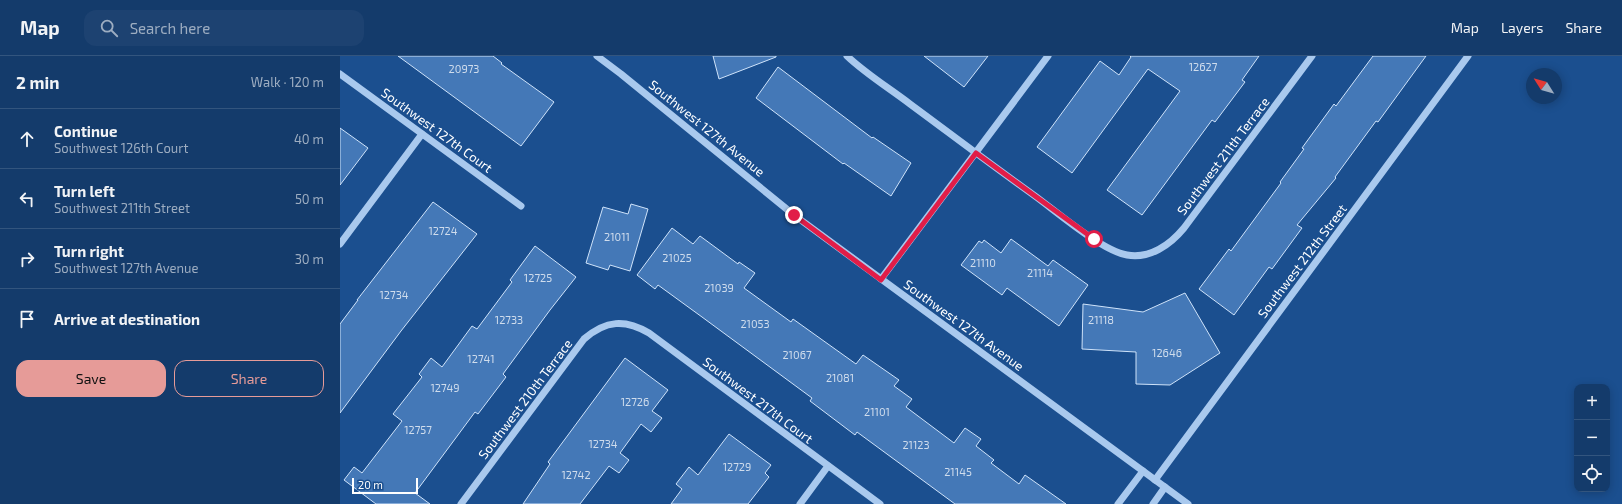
<!DOCTYPE html>
<html lang="en">
<head>
<meta charset="utf-8">
<style>
  body { margin:0; font-family:"Exo 2",sans-serif; background:#1d4271; color:#f1f3f6 }
  .controls { position:absolute; right:12px; bottom:12px; display:grid; overflow:hidden; border-radius:8px; box-shadow:0 2px 10px #0003 }
  .controls button { width:36px; height:36px; display:grid; place-items:center; padding:0; border:0; border-bottom:1px solid #33557e; background:#143b6b; color:#f1f3f6; font:20px sans-serif }
  .compass { position:absolute; left:1186px; top:12px; width:36px; height:36px; border-radius:50%; background:#143b6b; box-shadow:0 2px 10px #0003; rotate:307deg }
  .scale { position:absolute; left:12px; bottom:10px; width:66px; box-sizing:border-box; padding-left:4px; border:2px solid #fff; border-top:0; font-size:11px; line-height:14px; white-space:nowrap; color:#fff; -webkit-text-stroke:3px #1b4f8f; paint-order:stroke }
  .stop { position:absolute; width:12px; height:12px; margin:-9px; border:3px solid #e11d48; border-radius:50%; background:#fff }
  .stop.end { background:#e11d48; border-color:#fff; box-shadow:0 1px 4px #0008 }
  .list { margin:0; padding:0; list-style:none }
  h2 { display:flex; justify-content:space-between; align-items:center; height:52px; margin:0; padding:0 16px; font-size:17px }
  h2 small { font-size:13px; font-weight:400; color:#9dadc1 }
  .list li { display:grid; grid-template-columns:26px 1fr auto; gap:12px; align-items:center; box-sizing:border-box; height:60px; padding:0 16px; border-top:1px solid #33557e }
  .list b { display:block; font-size:15px; white-space:nowrap }
  .list p { margin:0; font-size:13px; white-space:nowrap; color:#9dadc1 }
  .list em { font-size:13px; font-style:normal; color:#9dadc1 }
  .actions { display:flex; gap:8px; padding:12px 16px }
  .actions a { flex:1; padding:9px 0; border:1px solid #e69b98; border-radius:12px; text-align:center; font-size:14px; color:#e69b98 }
  .actions .main { background:#e69b98; color:#111 }
  .icon { flex:none; width:22px; height:22px; fill:none; stroke:currentColor; stroke-width:2; stroke-linecap:round; stroke-linejoin:round }
  .map { position:relative; flex:none; width:1282px; height:448px; overflow:hidden }
  header { display:flex; align-items:center; gap:24px; box-sizing:border-box; height:56px; padding:0 20px; background:#143b6b; border-bottom:1px solid #33557e }
  header strong { font-size:19px }
  nav { display:flex; gap:22px; margin-inline-start:auto; font-size:14px }
  .search { width:280px; height:36px; background:#1d4271; display:flex; align-items:center; gap:10px; box-sizing:border-box; padding:0 14px; border-radius:12px; color:#9dadc1; font-size:15px }
  main { display:flex }
  aside { flex:1; background:#143b6b }
  .map>svg:first-child { display:block }
  .building { fill:#4478b7; stroke:#cfe3fa }
  .lines { fill:none; stroke-linecap:round; stroke-linejoin:round }
  .minor { stroke:#a9c9ee; stroke-width:7 }
  .route { stroke:#e11d48; stroke-width:5 }
  .labels { text-anchor:middle; stroke-width:3; stroke-linejoin:round; paint-order:stroke }
  .number-label { font-size:11px; fill:#d0dded }
  .street-label { font-size:13px; fill:#fff; stroke:#1b4f8f }
</style>
</head>
<body>
<header>
<strong>Map</strong>
<div class="search"><svg class="icon" aria-label="search" viewBox="0 0 24 24"><circle cx="10" cy="10" r="6"/><path d="M15 15l6 6"/></svg>Search here</div>
<nav><a>Map</a><a>Layers</a><a>Share</a></nav>
</header>
<main>
<aside>
<h2>2 min<small>Walk · 120 m</small></h2>
<ul class="list">
<li><svg class="icon" aria-label="ahead" viewBox="0 0 24 24"><path d="M12 20V5M6 11l6-6 6 6"/></svg><div><b>Continue</b><p>Southwest 126th Court</p></div><em>40 m</em></li>
<li><svg class="icon" aria-label="left" viewBox="0 0 24 24"><path d="M17 20v-9H6M10 6l-5 5 5 5"/></svg><div><b>Turn left</b><p>Southwest 211th Street</p></div><em>50 m</em></li>
<li><svg class="icon" aria-label="right" viewBox="0 0 24 24"><path d="M7 20v-9h11M14 6l5 5-5 5"/></svg><div><b>Turn right</b><p>Southwest 127th Avenue</p></div><em>30 m</em></li>
<li><svg class="icon" aria-label="arrive" viewBox="0 0 24 24"><path d="M6 21V4h12l-3 4 3 4H6"/></svg><div><b>Arrive at destination</b></div></li>
</ul>
<div class="actions"><a class="main">Save</a><a>Share</a></div>
</aside>
<div class="map">
<svg width="1282" height="448" viewBox="0 0 1282 448">
  <rect width="100%" height="100%" fill="#1b4f8f"/>
  <g class="building">
    <polygon points="58,0 153,0 162,7 161,8 214,46 181,90"/>
    <polygon points="373,0 436,0 436,1 379,23"/>
    <polygon points="584,0 648,0 624,31"/>
    <polygon points="790,0 919,0 902,24 905,26 875,66 872,64 802,159 767,134 840,35 808,13 732,117 697,91 760,5 779,19 791,1"/>
    <polygon points="1033,0 1086,0 1038,66 1036,65 995,121 996,122 957,169 962,172 932,213 929,211 894,259 859,233 889,193 891,195 941,127 940,126 964,93 962,92 994,48 996,50"/>
    <polygon points="438,11 532,82 533,81 571,107 551,140 504,107 503,108 416,42"/>
    <polygon points="0,72 28,92 0,129"/>
    <polygon points="93,146 137,178 61,275 0,357 0,268 18,244 17,244"/>
    <polygon points="291,148 308,153 290,215 270,209 268,214 246,207 263,151 288,158"/>
    <polygon points="332,172 353,188 360,180 398,208 399,206 415,217 404,232 451,266 453,263 516,308 523,299 559,324 554,330 572,343 566,351 614,387 625,372 641,383 636,390 654,404 651,407 679,428 685,419 726,448 615,448 517,376 515,379 470,345 472,342 362,261 318,229 315,233 297,219"/>
    <polygon points="671,183 708,210 713,204 748,229 719,270 667,232 662,239 621,209 639,185 642,187 644,184 661,197"/>
    <polygon points="195,190 236,221 210,254 163,318 166,321 138,358 135,356 75,437 90,448 36,448 4,424 14,411 22,417 62,365 53,358 82,321 79,318 91,302 102,311 132,270 137,273 172,226 170,224"/>
    <polygon points="845,237 880,297 830,329 796,328 796,296 742,293 743,248 803,256"/>
    <polygon points="285,302 328,334 312,355 322,362 311,376 301,368 280,397 289,404 279,417 269,410 240,448 183,448 210,408 208,406"/>
    <polygon points="389,378 431,409 425,417 429,421 408,448 331,448 342,433 336,428 349,411 358,419"/>
  </g>
  <g class="lines">
    <g class="minor">
      <polyline points="257,0 281,18 454,159 848,448"/>
      <path d="M507 0C526 18 549 32 570 48 612 79 653 110 695 140 717 156 762 195 787 199 810 203 830 189 844 172L972 0"/>
      <polyline points="0,18 181,150"/>
      <polyline points="0,188 82,78"/>
      <polyline points="541,223 708,0"/>
      <polyline points="815,424 1128,0"/>
      <path d="M121 448 244 283C266 264 285 263 309 277L540 448"/>
      <polyline points="460,448 488,410"/>
      <polyline points="778,448 803,415"/>
      <polyline points="813,448 825,431"/>
    </g>
  </g>
  <g class="lines">
    <polyline class="route" points="454,159 541,224 636,97 754,183"/>
  </g>
  <g class="labels">
    <g class="number-label">
      <text x="863" y="15">12627</text>
      <text x="124" y="17">20973</text>
      <text x="103" y="179">12724</text>
      <text x="277" y="185">21011</text>
      <text x="337" y="206">21025</text>
      <text x="643" y="211">21110</text>
      <text x="700" y="221">21114</text>
      <text x="198" y="226">12725</text>
      <text x="379" y="236">21039</text>
      <text x="54" y="243">12734</text>
      <text x="169" y="268">12733</text>
      <text x="761" y="268">21118</text>
      <text x="415" y="272">21053</text>
      <text x="827" y="301">12646</text>
      <text x="457" y="303">21067</text>
      <text x="141" y="307">12741</text>
      <text x="500" y="326">21081</text>
      <text x="105" y="336">12749</text>
      <text x="295" y="350">12726</text>
      <text x="537" y="360">21101</text>
      <text x="78" y="378">12757</text>
      <text x="263" y="392">12734</text>
      <text x="576" y="393">21123</text>
      <text x="397" y="415">12729</text>
      <text x="618" y="420">21145</text>
      <text x="236" y="423">12742</text>
    </g>
    <g class="street-label">
      <text transform="translate(367 72) rotate(39)" y="5">Southwest 127th Avenue</text>
      <text transform="translate(97 74) rotate(36)" y="5">Southwest 127th Court</text>
      <text transform="translate(883 100) rotate(-53)" y="5">Southwest 211th Terrace</text>
      <text transform="translate(962 205) rotate(-53)" y="5">Southwest 212th Street</text>
      <text transform="translate(624 269) rotate(36)" y="5">Southwest 127th Avenue</text>
      <text transform="translate(185 343) rotate(-53)" y="5">Southwest 210th Terrace</text>
      <text transform="translate(418 344) rotate(37)" y="5">Southwest 217th Court</text>
    </g>
  </g>
</svg>
<div class="controls">
<button>+</button>
<button>−</button>
<button><svg class="icon" aria-label="locate" viewBox="0 0 24 24"><circle cx="12" cy="12" r="6"/><path d="M12 2v4M12 18v4M2 12h4M18 12h4"/></svg></button>
</div>
<svg class="compass" viewBox="-18 -18 36 36"><path d="M0-13l5 13h-10z" fill="#e53935"/><path d="M0 13l5-13h-10z" fill="#9dadc1"/></svg>
<div class="scale">20 m</div>
<div class="stop" style="left:754px;top:183px"></div>
<div class="stop end" style="left:454px;top:159px"></div>
</div>
</main>
</body>
</html>
